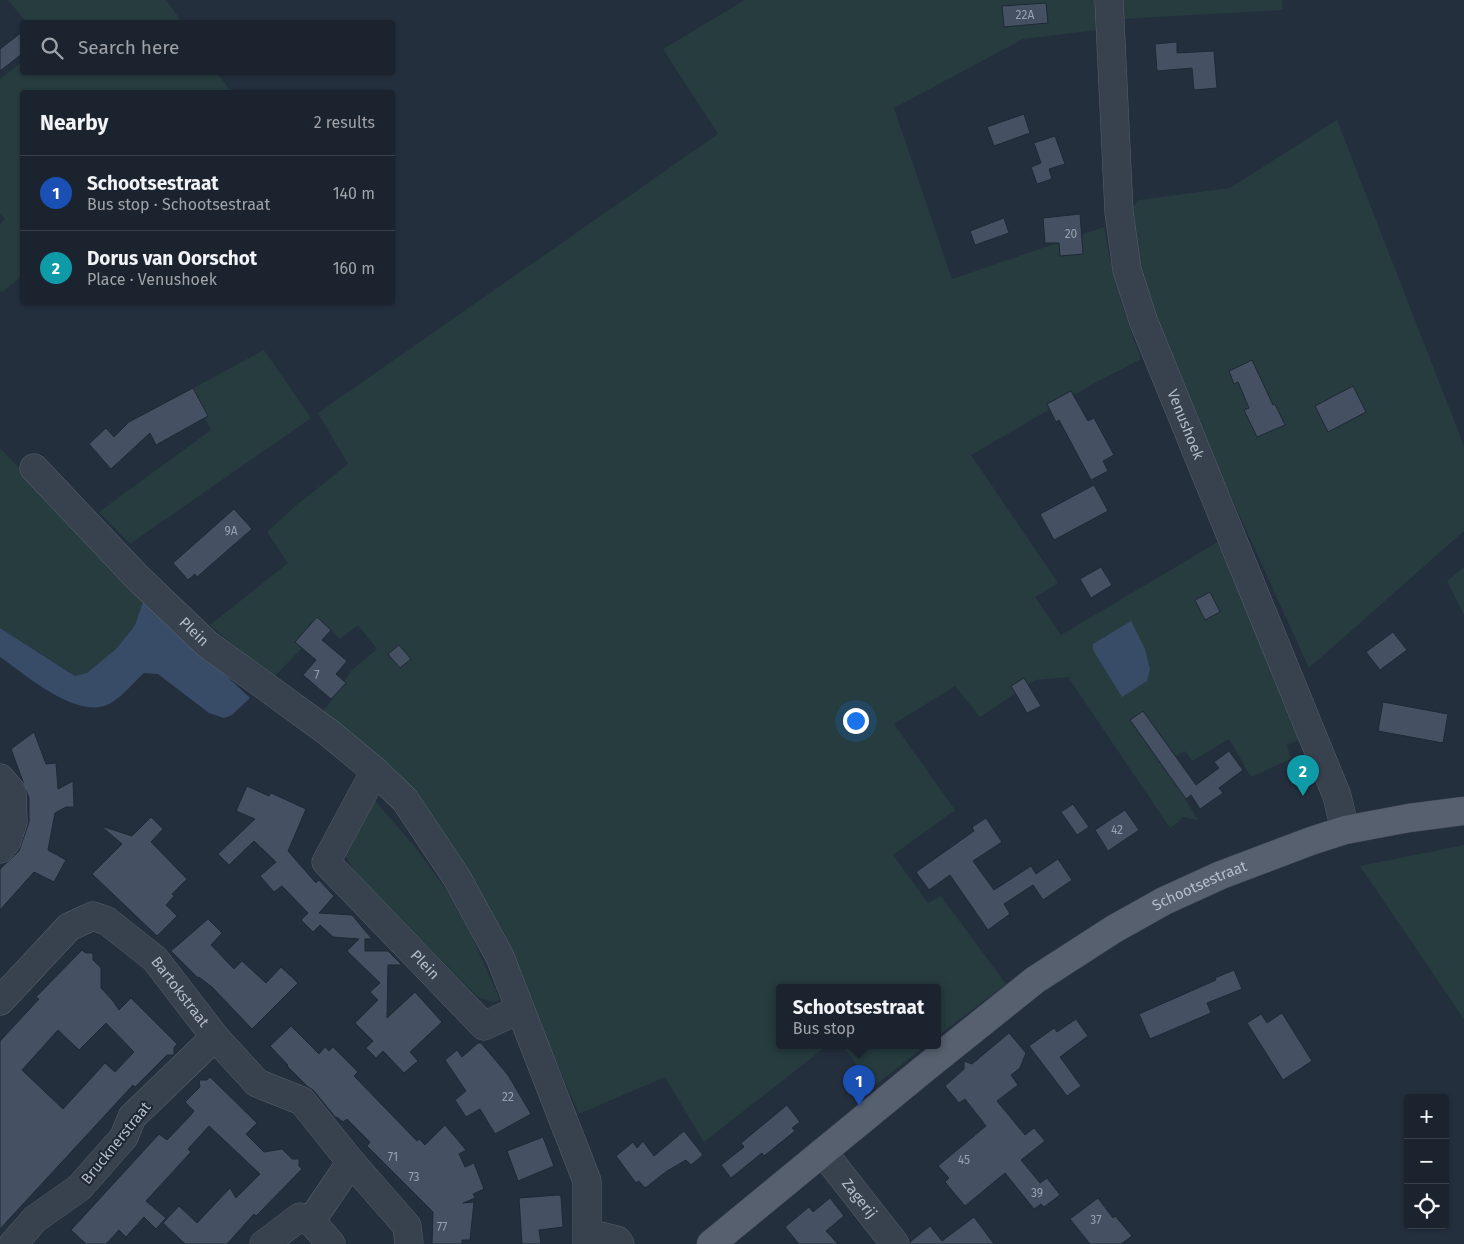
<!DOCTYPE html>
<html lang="en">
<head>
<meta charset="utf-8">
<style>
  body { margin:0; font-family:"Fira Sans",sans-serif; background:#242b36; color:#f1f3f6 }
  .controls { position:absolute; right:15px; bottom:15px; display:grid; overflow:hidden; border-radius:5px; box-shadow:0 1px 4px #0004 }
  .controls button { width:45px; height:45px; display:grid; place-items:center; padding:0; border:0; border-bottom:1px solid #39404a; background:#1b232e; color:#f1f3f6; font:25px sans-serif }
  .you { position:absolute; left:855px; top:720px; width:18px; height:18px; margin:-12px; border:4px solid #fff; border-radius:50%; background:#1a73e8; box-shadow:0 0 0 8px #1a73e833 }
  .badge { display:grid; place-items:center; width:32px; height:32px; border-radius:50%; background:#b45309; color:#fff; font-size:16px; font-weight:700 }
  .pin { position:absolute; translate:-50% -41px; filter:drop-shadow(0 1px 2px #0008) }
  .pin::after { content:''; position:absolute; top:26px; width:18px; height:15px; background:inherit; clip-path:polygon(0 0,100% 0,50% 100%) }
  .popup { position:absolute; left:776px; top:984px; width:165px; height:65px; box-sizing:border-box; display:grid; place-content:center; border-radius:5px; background:#1b232e; filter:drop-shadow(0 1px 4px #0005); font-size:16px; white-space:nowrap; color:#a0a4aa }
  .popup b { font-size:19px; color:#f1f3f6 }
  .popup::after { content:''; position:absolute; left:50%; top:100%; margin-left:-10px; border:10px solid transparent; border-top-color:#1b232e }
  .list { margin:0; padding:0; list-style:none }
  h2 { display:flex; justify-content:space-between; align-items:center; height:65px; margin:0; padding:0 20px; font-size:21px }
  h2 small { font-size:16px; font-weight:400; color:#a0a4aa }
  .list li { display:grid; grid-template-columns:32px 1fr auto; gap:15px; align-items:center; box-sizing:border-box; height:75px; padding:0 20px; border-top:1px solid #39404a }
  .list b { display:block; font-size:19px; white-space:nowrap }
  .list p { margin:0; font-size:16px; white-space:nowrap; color:#a0a4aa }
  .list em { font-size:16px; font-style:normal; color:#a0a4aa }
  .icon { flex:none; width:28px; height:28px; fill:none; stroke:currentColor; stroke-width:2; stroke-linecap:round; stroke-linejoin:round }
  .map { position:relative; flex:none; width:1464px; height:1244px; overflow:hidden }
  .search { position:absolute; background:#1b232e; box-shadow:0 1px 4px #0004; left:20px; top:20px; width:375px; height:55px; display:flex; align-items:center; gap:12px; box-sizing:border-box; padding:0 18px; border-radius:5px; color:#a0a4aa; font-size:19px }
  .panel { position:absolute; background:#1b232e; box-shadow:0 1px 4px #0004; left:20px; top:90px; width:375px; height:215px; border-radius:5px }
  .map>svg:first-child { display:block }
  .green { fill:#263c3f }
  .water { fill:#394c67 }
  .building { fill:#455162; stroke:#1f2835; fill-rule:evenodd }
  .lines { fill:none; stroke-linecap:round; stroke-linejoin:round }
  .minor-casing { stroke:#565f6c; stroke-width:29 }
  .major-casing { stroke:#414a57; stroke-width:29 }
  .minor { stroke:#38414e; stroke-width:28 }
  .major { stroke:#56606e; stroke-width:28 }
  .labels { text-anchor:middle; stroke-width:4; stroke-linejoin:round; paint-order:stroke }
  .number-label { font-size:12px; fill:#98a1af }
  .street-label { font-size:15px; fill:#b4bcc9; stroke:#1d2633 }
</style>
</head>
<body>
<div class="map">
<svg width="1464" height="1244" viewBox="0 0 1464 1244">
  <rect width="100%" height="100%" fill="#242f3e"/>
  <g class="green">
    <polygon points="8,0 166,0 182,22 26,22"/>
    <path d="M745 0H1095L1097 30 1023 39 894 108 952 279 1104 227C1111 273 1125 316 1141 359L1095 383 971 455 1058 583 1035 597 1061 635 1221 540 1308 736 1287 745 1291 759 1251 777 1229 739 1192 761 1185 751 1164 764 1198 820 1182 817 1180 821 1170 828 1068 677 1035 680 980 717 955 686 894 724 955 810 893 855 928 903 941 896 1006 984 938 1036V987H780V1045H828L704 1142 665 1077 579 1114 495 921 322 714 351 671 377 649 358 625 340 639 325 624 273 678 210 625 288 563 267 532 293 508 348 464 318 413 718 134 663 49Z"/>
    <polygon points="1122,0 1282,0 1283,10 1123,19"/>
    <polygon points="22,62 22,72 217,73 231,92 22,92 22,276 2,292 0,290 0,224 5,219 0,213 0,79"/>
    <polygon points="1337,120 1464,446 1464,531 1309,668 1175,374 1139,283 1132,208 1139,200 1230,188"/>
    <polygon points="264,350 311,418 130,544 99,512 211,430 190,390"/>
    <polygon points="0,448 144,599 135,625 117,648 87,673 76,676 0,628"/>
    <polygon points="1464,567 1464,615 1447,581"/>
    <polygon points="371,796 415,847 447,891 471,934 500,1000 493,1002 478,997 355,872 343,852"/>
    <polygon points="1464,845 1464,1019 1360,866"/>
    <polygon points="842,1045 926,1045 873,1087"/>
  </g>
  <g class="water">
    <path d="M144 599 250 698 232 715 224 718 209 713 158 674 144 673C135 681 119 700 109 704 77 720 26 675 0 657V628L75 676 87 673 117 648 135 625Z"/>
    <polygon points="1131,621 1145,649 1150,669 1147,681 1122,697 1093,650 1093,644"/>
  </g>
  <g class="building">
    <polygon points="1046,3 1048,23 1004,27 1002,6"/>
    <polygon points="22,32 22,54 0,71 0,49"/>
    <polygon points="1177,42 1177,53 1214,51 1217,88 1194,90 1192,68 1157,71 1155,44"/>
    <polygon points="1024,114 1030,133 994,146 987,127"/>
    <polygon points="1055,136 1065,164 1049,169 1052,179 1037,184 1031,167 1041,163 1034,143"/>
    <polygon points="1080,214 1083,254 1060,256 1059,243 1045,243 1043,218"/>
    <polygon points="1004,218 1009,233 975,245 970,231"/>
    <polygon points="1252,360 1273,405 1275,404 1285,425 1257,437 1244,410 1249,408 1238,382 1234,384 1229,371"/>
    <polygon points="1353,386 1366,412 1328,432 1315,406"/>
    <polygon points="193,388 208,416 156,445 150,433 111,469 89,444 106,428 114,437 129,422"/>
    <polygon points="1071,391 1088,421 1094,418 1114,455 1103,461 1108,471 1091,480 1059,420 1056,422 1047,404"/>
    <polygon points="1094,485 1108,511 1054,540 1040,514"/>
    <polygon points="234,509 252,529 197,577 195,574 188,580 173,563"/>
    <polygon points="1101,567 1112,585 1091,598 1080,579"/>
    <polygon points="1210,592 1220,612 1205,620 1195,600"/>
    <polygon points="317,617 331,630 322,640 347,661 336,674 346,683 331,699 303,675 316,660 295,642"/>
    <polygon points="1393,632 1407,650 1380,670 1366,652"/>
    <polygon points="399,645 411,659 400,668 388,654"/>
    <polygon points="1024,678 1041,706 1027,713 1011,686"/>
    <polygon points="1383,702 1448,714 1443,743 1378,731"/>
    <polygon points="1143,711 1196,785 1219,768 1214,762 1229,751 1243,770 1219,788 1223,793 1200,809 1191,795 1186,799 1130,720"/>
    <polygon points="34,732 46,764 56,763 58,789 73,781 74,807 66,807 55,813 48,850 66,860 54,882 34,872 0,910 0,869 19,851 29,822 29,798 11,749"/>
    <polygon points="247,786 269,796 271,793 306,809 288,851 316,883 319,880 334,896 319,913 352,915 372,939 365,939 365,951 388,951 402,965 388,965 387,1018 415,992 442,1022 410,1052 418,1061 404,1073 383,1051 376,1058 366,1048 373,1041 355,1023 378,1000 370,992 380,983 347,951 359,939 333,937 320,925 313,932 301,920 308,913 282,886 274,892 260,876 276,862 254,841 229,865 218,854 255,819 236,811"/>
    <polygon points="1073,804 1089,827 1077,835 1061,812"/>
    <polygon points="1125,810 1139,830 1108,851 1095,830"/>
    <polygon points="151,817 163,829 151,842 187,879 172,894 174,896 166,905 177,916 157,936 92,874 122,844 101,826 132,836"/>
    <polygon points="986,818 1002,842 973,861 994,890 1031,866 1036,874 1058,859 1072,880 1043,900 1033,885 1004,904 1010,914 988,930 950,875 929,890 916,872 974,831 972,827"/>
    <polygon points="208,919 222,933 211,945 234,969 242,961 266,983 281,967 298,983 252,1029 212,987 199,977 198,978 171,951"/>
    <path d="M82 950 86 953H93V960L101 968V988L113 1001 119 1010 131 998 177 1044 174 1048V1055H167L135 1087 133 1085 0 1229V1041L39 999 36 997ZM106 1023 134 1052 115 1072 105 1063 63 1109 22 1070 58 1030 79 1050Z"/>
    <polygon points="1234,970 1242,989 1207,1003 1211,1013 1150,1039 1139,1014 1216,980 1215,978"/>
    <polygon points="1282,1013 1312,1061 1283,1080 1247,1023 1261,1014 1267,1023"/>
    <polygon points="1076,1019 1088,1036 1060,1057 1081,1086 1067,1096 1029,1046 1054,1028 1057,1032"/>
    <polygon points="291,1026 319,1054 325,1047 329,1051 333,1047 358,1072 354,1076 417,1141 419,1139 425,1145 445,1125 466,1150 459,1154 465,1167 474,1163 484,1189 473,1194 475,1198 463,1203 474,1202 470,1240 462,1240 462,1244 432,1244 433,1212 367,1146 370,1142 347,1119 343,1122 337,1117 336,1118 314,1091 307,1086 287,1066 288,1065 270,1046"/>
    <polygon points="1009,1033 1026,1053 1020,1068 1011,1075 1018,1085 997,1101 1025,1135 1034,1128 1045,1141 1021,1160 1040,1183 1047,1178 1060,1195 1044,1207 1041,1204 1034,1209 1005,1173 965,1206 945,1182 949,1178 938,1166 986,1126 965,1099 959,1103 945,1086 964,1069 964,1061 972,1064"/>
    <polygon points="478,1043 481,1043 508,1075 531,1114 495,1134 480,1109 466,1117 455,1100 466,1091 445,1060 457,1050 462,1057"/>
    <polygon points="210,1077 257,1123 246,1134 264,1152 282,1149 292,1159 299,1159 299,1166 302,1169 256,1216 254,1214 227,1244 185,1244 163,1223 179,1206 197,1223 230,1188 236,1198 260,1174 209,1126 188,1149 191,1152 146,1201 166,1218 156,1229 144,1217 126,1237 119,1230 106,1244 86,1244 71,1230 159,1134 167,1140 190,1116 194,1111 185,1102 200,1087 199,1080 207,1080"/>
    <polygon points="787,1105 800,1122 792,1128 795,1131 764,1156 762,1153 731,1178 721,1165 744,1147 741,1143"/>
    <polygon points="684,1131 703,1155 691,1165 686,1160 667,1171 645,1188 639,1181 636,1183 616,1156 633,1142 637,1148 643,1141 654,1156"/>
    <polygon points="543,1137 554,1166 518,1181 507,1151"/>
    <polygon points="558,1195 561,1196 563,1227 539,1230 541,1244 522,1244 519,1198"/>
    <polygon points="830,1198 844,1216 826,1231 838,1244 799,1244 785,1227 809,1207 813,1212"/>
    <polygon points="1098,1198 1113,1218 1115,1216 1132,1236 1121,1244 1090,1244 1070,1219"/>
    <polygon points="974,1217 994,1244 910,1244 910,1242 930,1226 942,1241"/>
  </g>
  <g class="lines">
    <defs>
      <g id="minor">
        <path id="s1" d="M1109 0 1119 212 1127 270 1143 320 1337 796 1345 830"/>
        <path id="s2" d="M34 468 137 577 207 644 328 732 375 771 405 800 457 878 500 957 587 1181V1244"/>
        <path id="s3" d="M375 771 326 862 484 1026 520 1009"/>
        <polyline points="0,778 12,792 13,822 7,841 0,849"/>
        <path id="s4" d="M0 1001 69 927 93 916 107 921 155 959 215 1037 257 1083 302 1101 351 1162 407 1226 409 1244"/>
        <path id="s5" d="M823 1152 895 1244"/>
        <polyline points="588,1233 617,1240 620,1244"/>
        <polyline points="13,1244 35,1219 79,1188 124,1137 132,1117 215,1037"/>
        <polyline points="264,1244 300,1217 311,1221"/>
        <polyline points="331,1244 311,1221 351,1162"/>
      </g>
      <g id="major">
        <path id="s6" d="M711 1244 924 1069 1035 980 1114 929 1164 901 1221 875 1311 841 1345 830 1409 818 1464 811"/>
      </g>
    </defs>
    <use href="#minor" class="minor-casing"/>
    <use href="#major" class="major-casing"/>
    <use href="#minor" class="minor"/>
    <use href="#major" class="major"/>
  </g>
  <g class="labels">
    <g class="number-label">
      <text x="1025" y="19">22A</text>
      <text x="1071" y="238">20</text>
      <text x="231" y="535">9A</text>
      <text x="317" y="679">7</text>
      <text x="1117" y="834">42</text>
      <text x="508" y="1101">22</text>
      <text x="393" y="1161">71</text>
      <text x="964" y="1164">45</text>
      <text x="414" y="1181">73</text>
      <text x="1037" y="1197">39</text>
      <text x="1096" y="1224">37</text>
      <text x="442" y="1231">77</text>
    </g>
    <g class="street-label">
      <text dy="5" stroke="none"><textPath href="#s1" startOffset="436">Venushoek</textPath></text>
      <text dy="5" stroke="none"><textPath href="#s2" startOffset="229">Plein</textPath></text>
      <text dy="5" stroke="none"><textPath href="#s6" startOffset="608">Schootsestraat</textPath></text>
      <text dy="5" stroke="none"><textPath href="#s3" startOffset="246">Plein</textPath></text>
      <text dy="5" stroke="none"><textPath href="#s4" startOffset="245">Bartokstraat</textPath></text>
      <text transform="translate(116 1143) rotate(-51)" y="5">Brucknerstraat</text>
      <text dy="5" stroke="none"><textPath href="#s5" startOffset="59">Zagerij</textPath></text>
    </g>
  </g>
</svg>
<div class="controls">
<button>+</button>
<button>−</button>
<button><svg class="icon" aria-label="locate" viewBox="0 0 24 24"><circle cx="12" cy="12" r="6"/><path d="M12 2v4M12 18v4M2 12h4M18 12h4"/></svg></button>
</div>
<div class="you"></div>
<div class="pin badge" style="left:859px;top:1106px;background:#1a4fb4">1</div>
<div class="popup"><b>Schootsestraat</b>Bus stop</div>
<div class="pin badge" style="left:1303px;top:796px;background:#0f9aa8">2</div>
<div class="search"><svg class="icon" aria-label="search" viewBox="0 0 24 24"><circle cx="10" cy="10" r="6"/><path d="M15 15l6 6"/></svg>Search here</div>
<section class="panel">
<h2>Nearby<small>2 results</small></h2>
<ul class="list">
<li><span class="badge" style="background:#1a4fb4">1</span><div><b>Schootsestraat</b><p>Bus stop · Schootsestraat</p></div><em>140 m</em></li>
<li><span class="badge" style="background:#0f9aa8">2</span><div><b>Dorus van Oorschot</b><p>Place · Venushoek</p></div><em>160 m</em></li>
</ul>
</section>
</div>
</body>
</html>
